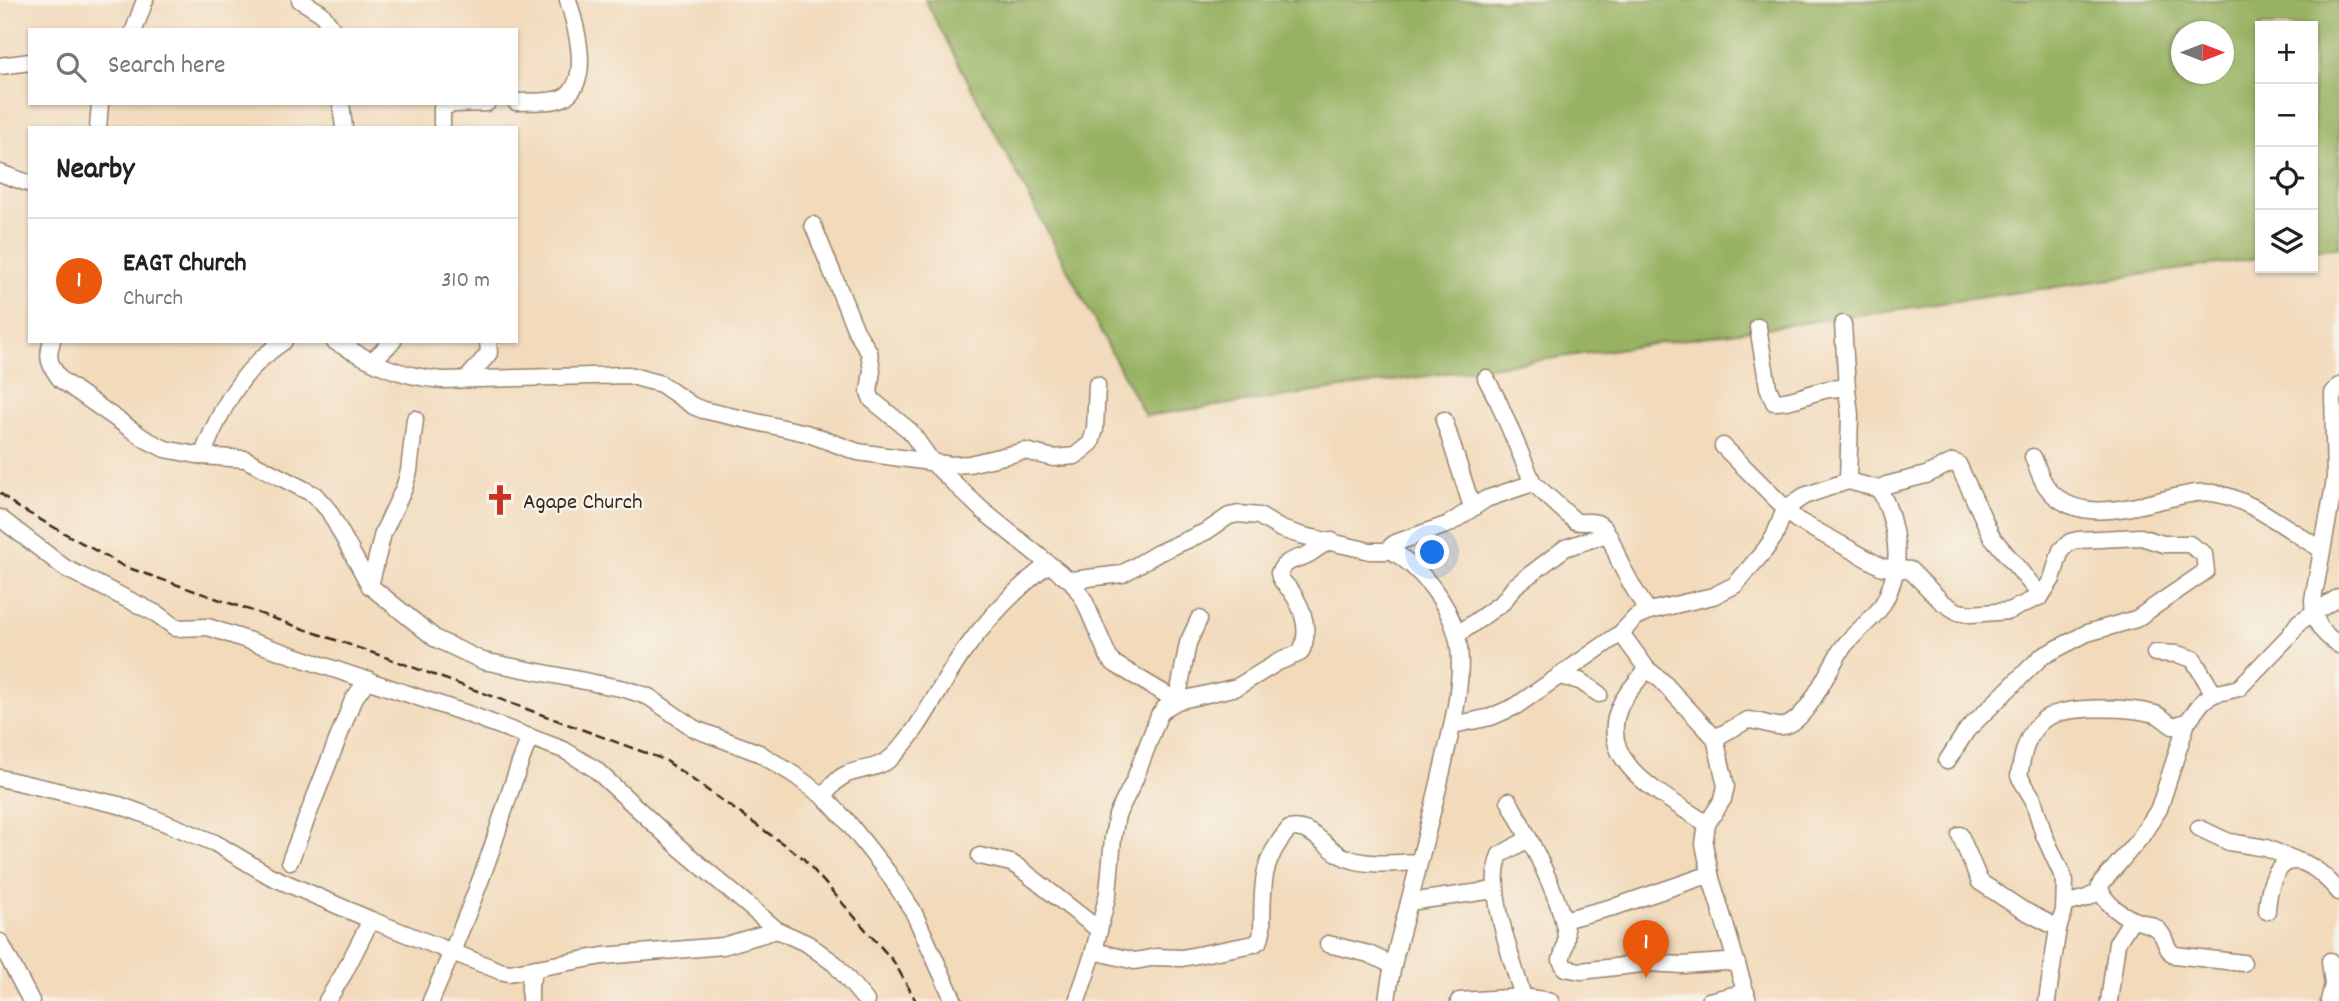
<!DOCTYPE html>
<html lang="en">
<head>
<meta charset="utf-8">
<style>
  body { margin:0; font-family:Dekko,sans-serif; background:#f6f6f6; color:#222 }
  .controls { position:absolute; right:21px; top:21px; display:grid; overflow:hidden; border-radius:0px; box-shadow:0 2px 5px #0004 }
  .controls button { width:63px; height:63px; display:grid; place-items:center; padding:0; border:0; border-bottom:2px solid #e0e0e0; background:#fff; color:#222; font:35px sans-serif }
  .compass { position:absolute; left:2171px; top:21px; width:63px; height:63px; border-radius:50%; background:#fff; box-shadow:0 2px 5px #0004; rotate:90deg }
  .you { position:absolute; left:1433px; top:553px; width:24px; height:24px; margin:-18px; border:5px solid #fff; border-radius:50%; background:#1a73e8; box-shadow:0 0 0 10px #1a73e833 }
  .badge { display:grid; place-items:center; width:46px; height:46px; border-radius:50%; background:#ea580c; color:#fff; font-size:23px; font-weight:700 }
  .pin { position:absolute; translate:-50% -58px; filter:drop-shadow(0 2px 4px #0008) }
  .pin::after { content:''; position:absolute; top:37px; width:24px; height:21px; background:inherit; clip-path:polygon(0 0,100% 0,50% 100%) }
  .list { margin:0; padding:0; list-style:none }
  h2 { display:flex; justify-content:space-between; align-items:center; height:91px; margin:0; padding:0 28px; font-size:30px }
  h2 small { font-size:23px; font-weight:400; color:#767676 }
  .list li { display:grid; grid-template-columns:46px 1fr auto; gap:21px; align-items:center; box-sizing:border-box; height:126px; padding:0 28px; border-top:2px solid #e0e0e0 }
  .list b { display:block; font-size:26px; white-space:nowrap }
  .list p { margin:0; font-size:23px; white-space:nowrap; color:#767676 }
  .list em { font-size:23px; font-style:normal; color:#767676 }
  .icon { flex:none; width:38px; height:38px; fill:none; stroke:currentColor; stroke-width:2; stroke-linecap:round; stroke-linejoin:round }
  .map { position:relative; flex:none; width:2339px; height:1001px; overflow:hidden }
  .search { position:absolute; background:#fff; box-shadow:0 2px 5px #0004; left:28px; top:28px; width:490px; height:77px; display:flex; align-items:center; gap:18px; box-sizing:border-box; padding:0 24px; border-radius:0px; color:#767676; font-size:26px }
  .panel { position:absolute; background:#fff; box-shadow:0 2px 5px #0004; left:28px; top:126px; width:490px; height:217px; border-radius:0px }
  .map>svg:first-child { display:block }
  .forest { fill:#98b263; stroke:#6a6e40; stroke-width:2; fill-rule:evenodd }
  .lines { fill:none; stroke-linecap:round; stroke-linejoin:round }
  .minor-casing { stroke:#96826c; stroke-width:19 }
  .minor { stroke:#fff; stroke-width:16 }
  .rail { stroke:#3b2a1e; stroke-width:2.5; stroke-dasharray:10 5; stroke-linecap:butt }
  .labels { text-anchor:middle; stroke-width:5; stroke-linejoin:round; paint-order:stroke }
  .poi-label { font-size:23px; fill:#3b2a1e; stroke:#f7f3e8; text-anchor:start }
</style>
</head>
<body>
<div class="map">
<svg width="2339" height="1001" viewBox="0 0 2339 1001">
  <rect width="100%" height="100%" fill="#f7f3e8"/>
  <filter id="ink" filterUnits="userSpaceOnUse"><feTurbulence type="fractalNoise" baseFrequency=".0143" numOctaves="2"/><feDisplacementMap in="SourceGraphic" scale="14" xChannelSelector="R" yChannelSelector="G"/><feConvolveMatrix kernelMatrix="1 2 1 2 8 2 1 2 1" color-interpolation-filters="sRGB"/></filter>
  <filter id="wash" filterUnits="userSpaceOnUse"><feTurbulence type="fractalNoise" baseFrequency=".00686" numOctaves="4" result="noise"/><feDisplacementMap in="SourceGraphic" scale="28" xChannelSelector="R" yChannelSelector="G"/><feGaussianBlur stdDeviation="1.57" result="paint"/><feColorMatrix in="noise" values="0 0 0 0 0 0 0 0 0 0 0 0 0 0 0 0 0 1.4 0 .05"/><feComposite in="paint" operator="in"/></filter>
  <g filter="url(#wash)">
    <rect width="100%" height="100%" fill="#f2dabb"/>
    <path class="forest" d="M925 0H2339V247L2313 250V26H2260V258L1145 416ZM2182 32H2224V74H2182Z"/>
  </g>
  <g filter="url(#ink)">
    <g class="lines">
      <defs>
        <g id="minor">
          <polyline points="300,0 321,13 333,30"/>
          <polyline points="134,30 145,0"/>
          <polyline points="0,66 30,62"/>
          <path d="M516 102C530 101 554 104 566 96 592 78 575 23 568 0"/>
          <polyline points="341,103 344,128"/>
          <polyline points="98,128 100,103"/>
          <polyline points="442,128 442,107 452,104 487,103"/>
          <polyline points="0,173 30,184"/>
          <path d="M813 225 856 331 869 352 872 370 869 392 872 400 910 431 932 462 982 510 1065 577 1071 580 1122 574 1158 553 1207 531 1229 516 1239 514 1259 516 1281 529 1300 535 1370 551H1392C1421 568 1447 601 1456 633 1466 665 1455 716 1447 748 1436 800 1422 851 1409 903 1400 936 1391 967 1387 1001"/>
          <polyline points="1843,324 1847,389"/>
          <path d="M1758 327 1768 387 1774 402C1798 403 1823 384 1847 389L1850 415 1848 481"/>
          <path d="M52 341C46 358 50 366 61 380L145 439 165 449 202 456 245 459 315 495 329 511 370 586 436 639 483 661 625 689 649 697 695 729 759 753 796 776 824 797 846 820 888 873 913 911 954 1001"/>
          <path d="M334 341C373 363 397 376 442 380L628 375 661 384 693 406 703 410 806 433 858 452 951 465 969 464 1025 451 1054 458 1075 456 1091 443 1095 429 1097 385"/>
          <polyline points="372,361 393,341"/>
          <path d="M1486 378 1499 403 1533 483 1575 521C1582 524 1590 520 1597 523 1611 529 1615 554 1622 567 1630 581 1638 599 1649 611L1713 596 1735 585 1765 550 1774 537 1785 509 1804 496 1848 481 1879 489 1886 485 1926 475 1953 462 1958 464 1992 537 2041 596"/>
          <polyline points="467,379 489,353 488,341"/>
          <path d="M2339 386 2333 393 2335 480 2313 600C2313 621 2321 633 2339 645"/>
          <polyline points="1444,420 1472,507"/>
          <polyline points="1723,446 1797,520 1882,567 1910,570 1942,602 1958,612 1971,614 2009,611 2041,596 2052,579 2061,550 2070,542 2078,540 2141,537 2163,544 2189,544 2204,554 2206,571 2136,619 2087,633 2041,657 1967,730 1947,761"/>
          <path d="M202 456C221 409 240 370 284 341"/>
          <path d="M2033 457C2037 466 2040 477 2046 486 2075 526 2131 507 2171 498 2185 495 2198 491 2213 493 2250 498 2289 531 2321 549"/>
          <polyline points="0,518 65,568 157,614 176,628 208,627 465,713 564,750 595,769 680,848 777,930 808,944 835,964 866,1001"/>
          <polyline points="1387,550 1395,543 1449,524 1486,499 1533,483"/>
          <path d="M1071 580 1084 600 1109 658 1115 664 1177 701 1237 687 1278 662 1300 653C1311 634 1304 609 1291 591 1286 585 1280 581 1279 573 1285 560 1295 560 1307 555 1316 550 1321 544 1332 541"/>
          <polyline points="370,586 383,533 404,488 409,471 415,419"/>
          <polyline points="1621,633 1647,669 1661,680 1715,738 1726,786 1723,799 1707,824 1704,844 1711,878 1748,1001"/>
          <polyline points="1457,635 1503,602 1515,586 1565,548 1607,534"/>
          <polyline points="2155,653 2177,654 2193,659 2214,694"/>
          <path d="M1647 669C1639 680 1627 691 1621 704 1592 764 1668 797 1707 824"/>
          <polyline points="1559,676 1580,681 1599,694"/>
          <polyline points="1453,725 1491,717 1516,706 1621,633 1636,617 1649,611"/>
          <path d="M1715 738 1748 720C1759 720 1774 728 1784 726 1809 721 1829 665 1844 646 1855 632 1871 621 1881 607 1888 596 1892 585 1895 572 1900 547 1892 511 1879 489"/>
          <polyline points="0,778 119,805 141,813 215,843 270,876 371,920 500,971 509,973 603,956 723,946 777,930"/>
          <path d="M824 797C830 788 836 779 847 774 862 768 879 769 892 757 921 729 939 687 962 654 986 620 1015 590 1048 564"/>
          <path d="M1509 801C1526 832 1565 904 1566 938 1566 945 1563 953 1561 960L1565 968 1581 971 1650 963 1682 965 1726 962 1737 964"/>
          <polyline points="2199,828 2229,842 2266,848 2296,860"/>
          <polyline points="1960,835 1980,882 2021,909 2058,928"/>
          <polyline points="980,856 1011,863 1021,869 1099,930"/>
          <polyline points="290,861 353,700 368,679"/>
          <polyline points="1409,902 1495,890"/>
          <polyline points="2065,904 2087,898 2100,891"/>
          <path d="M2267 911C2269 879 2282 842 2319 872 2326 878 2333 884 2339 892"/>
          <polyline points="1563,920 1617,906 1702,877 1711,878"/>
          <polyline points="0,942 31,1001"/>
          <polyline points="1328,944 1369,954 1392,965"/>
          <path d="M1094 951 1135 961 1156 957 1182 958 1254 944 1260 940 1262 931C1263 888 1259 863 1289 829 1311 824 1325 847 1342 856 1364 867 1395 863 1419 862"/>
          <path d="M2243 963 2175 955C2165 950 2167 940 2160 932 2154 924 2142 923 2134 920 2120 914 2100 900 2100 885L2140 838 2159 809 2187 722 2203 701 2214 694 2239 688 2289 636 2299 622 2339 597"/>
          <path d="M1523 997C1513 961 1485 890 1500 855L1528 839"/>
          <polyline points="327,1001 344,973 371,920"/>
          <path d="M431 1001C453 950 475 898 493 845 505 808 515 773 530 737"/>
          <polyline points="530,1001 530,983 536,968"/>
          <polyline points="1077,1001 1094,951 1108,893 1113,838 1117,815 1134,781 1159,715 1165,708 1177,701 1188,643 1199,619"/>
          <polyline points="1459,1001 1523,997 1550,1001"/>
          <polyline points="1709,1001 1746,992"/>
          <path d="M2047 1001 2058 928 2064 911 2065 881 2044 835 2033 799 2019 776C2022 757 2026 734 2042 721 2061 704 2130 707 2155 714 2162 716 2167 723 2173 726L2187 722"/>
          <polyline points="2109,1001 2117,943 2132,919"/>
          <polyline points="2329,1001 2333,984 2330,961"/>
        </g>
      </defs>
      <use href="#minor" class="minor-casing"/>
      <use href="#minor" class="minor"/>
      <polyline class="rail" points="0,493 16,506 123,566 396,661 665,760 803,858 894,962 916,1001"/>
    </g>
  </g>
  <defs>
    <symbol id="church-bare" viewBox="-9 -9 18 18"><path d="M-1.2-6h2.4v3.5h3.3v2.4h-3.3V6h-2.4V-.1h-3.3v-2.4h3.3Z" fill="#c8321e" stroke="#f7f3e8" stroke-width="2.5" paint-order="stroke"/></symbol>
  </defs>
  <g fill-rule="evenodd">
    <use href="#church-bare" x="478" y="478" width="44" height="44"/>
  </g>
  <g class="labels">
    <g class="poi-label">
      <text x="523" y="508">Agape Church</text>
    </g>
  </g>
</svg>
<div class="controls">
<button>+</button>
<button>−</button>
<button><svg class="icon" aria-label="locate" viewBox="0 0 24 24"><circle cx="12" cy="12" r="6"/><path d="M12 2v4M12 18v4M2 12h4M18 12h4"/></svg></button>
<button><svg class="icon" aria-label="layers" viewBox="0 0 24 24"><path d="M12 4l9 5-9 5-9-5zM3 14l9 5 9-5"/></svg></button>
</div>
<svg class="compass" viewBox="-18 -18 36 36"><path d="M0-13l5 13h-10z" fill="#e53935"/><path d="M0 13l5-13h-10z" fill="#767676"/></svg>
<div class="you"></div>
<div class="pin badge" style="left:1646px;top:978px">1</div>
<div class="search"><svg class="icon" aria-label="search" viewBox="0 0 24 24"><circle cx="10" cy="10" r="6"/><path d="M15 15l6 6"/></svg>Search here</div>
<section class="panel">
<h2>Nearby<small></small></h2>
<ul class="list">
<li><span class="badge">1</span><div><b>EAGT Church</b><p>Church</p></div><em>310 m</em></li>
</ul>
</section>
</div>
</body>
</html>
